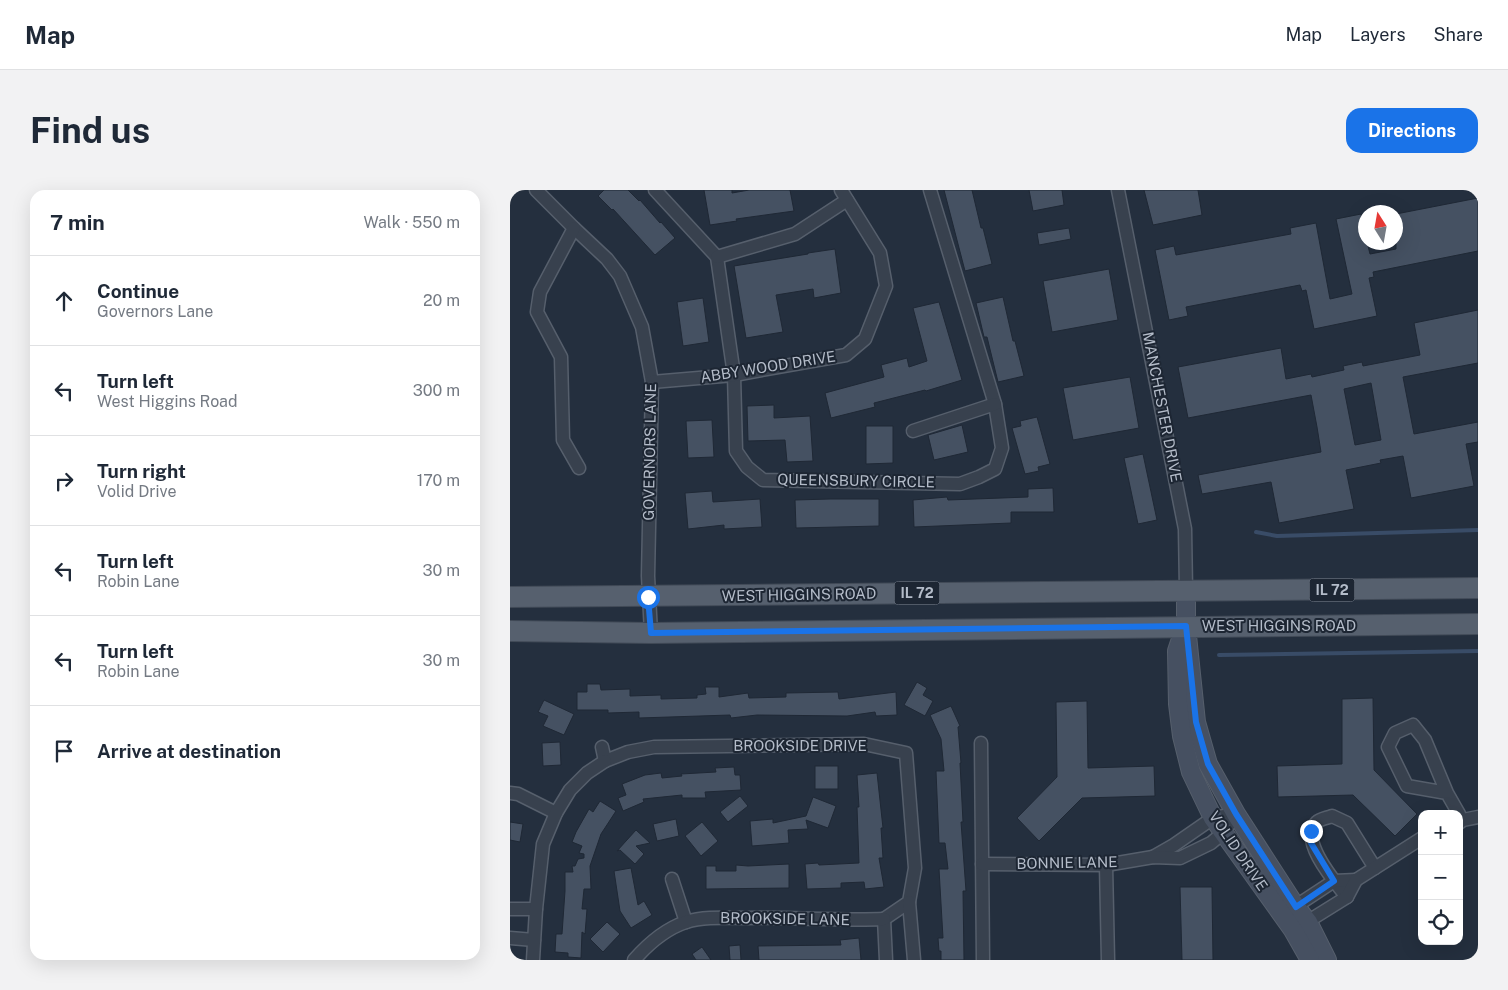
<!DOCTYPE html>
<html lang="en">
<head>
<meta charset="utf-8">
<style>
  body { margin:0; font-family:"Public Sans",sans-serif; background:#f2f2f3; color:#1f2937 }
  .controls { position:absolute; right:15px; bottom:15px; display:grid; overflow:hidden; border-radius:10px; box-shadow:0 5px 20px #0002 }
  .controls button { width:45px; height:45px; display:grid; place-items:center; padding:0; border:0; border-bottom:1px solid #e0e1e3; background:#fff; color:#1f2937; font:25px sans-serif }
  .compass { position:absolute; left:848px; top:15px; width:45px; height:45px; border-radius:50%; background:#fff; box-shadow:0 5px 20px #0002; rotate:349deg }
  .stop { position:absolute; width:15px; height:15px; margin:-11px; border:4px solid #1a73e8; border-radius:50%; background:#fff }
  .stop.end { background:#1a73e8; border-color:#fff; box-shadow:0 1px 5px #0008 }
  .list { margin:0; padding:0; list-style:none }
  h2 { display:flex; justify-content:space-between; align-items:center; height:65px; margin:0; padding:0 20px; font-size:21px }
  h2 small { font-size:16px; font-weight:400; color:#747a83 }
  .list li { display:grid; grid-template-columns:32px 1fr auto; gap:15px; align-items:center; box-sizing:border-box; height:90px; padding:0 20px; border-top:1px solid #e0e1e3 }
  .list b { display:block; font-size:19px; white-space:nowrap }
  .list p { margin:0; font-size:16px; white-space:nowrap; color:#747a83 }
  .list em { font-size:16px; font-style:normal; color:#747a83 }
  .icon { flex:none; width:28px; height:28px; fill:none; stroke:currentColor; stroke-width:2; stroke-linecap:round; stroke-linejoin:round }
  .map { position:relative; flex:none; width:968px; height:770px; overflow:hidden; border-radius:15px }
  header { display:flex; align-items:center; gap:30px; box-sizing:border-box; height:70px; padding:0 25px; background:#fff; border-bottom:1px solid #e0e1e3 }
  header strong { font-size:24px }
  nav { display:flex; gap:28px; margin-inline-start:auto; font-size:18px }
  .intro { display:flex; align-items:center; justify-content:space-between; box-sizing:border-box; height:120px; padding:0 30px }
  h1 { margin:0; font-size:35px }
  .button { padding:12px 22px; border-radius:15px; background:#1a73e8; color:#fff; font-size:18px; font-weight:700 }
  main { display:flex; gap:30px; padding:0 30px }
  aside { flex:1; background:#fff; border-radius:15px; box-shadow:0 5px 20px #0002 }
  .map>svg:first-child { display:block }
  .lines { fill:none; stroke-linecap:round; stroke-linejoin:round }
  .stream { stroke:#394c67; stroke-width:4 }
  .building { fill:#455162; stroke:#1f2835; fill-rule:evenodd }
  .street-casing { stroke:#565f6c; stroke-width:15 }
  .secondary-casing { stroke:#565f6c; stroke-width:20 }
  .primary-casing { stroke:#414a57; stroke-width:22 }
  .street { stroke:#38414e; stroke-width:12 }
  .secondary { stroke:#465061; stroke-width:18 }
  .primary { stroke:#56606e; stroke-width:20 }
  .route { stroke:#1a73e8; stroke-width:6 }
  .labels { text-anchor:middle; stroke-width:4; stroke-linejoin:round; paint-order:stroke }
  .shield { fill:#1d2633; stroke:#878f9c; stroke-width:1 }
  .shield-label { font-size:14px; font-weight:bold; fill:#b4bcc9 }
  .street-label { font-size:15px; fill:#b4bcc9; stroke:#1d2633 }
</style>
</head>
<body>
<header>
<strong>Map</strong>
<nav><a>Map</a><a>Layers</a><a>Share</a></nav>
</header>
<div class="intro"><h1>Find us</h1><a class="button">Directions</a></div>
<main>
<aside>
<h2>7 min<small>Walk · 550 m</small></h2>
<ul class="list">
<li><svg class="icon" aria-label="ahead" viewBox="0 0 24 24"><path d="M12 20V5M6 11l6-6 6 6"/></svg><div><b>Continue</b><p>Governors Lane</p></div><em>20 m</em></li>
<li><svg class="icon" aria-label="left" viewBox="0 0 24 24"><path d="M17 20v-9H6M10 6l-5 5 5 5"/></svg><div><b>Turn left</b><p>West Higgins Road</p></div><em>300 m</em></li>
<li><svg class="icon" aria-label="right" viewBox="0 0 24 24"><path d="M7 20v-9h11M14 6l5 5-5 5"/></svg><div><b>Turn right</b><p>Volid Drive</p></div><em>170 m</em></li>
<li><svg class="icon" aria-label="left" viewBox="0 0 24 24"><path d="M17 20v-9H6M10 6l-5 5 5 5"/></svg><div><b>Turn left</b><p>Robin Lane</p></div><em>30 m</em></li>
<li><svg class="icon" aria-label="left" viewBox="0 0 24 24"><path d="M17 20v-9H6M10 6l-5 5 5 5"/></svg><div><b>Turn left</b><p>Robin Lane</p></div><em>30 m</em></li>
<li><svg class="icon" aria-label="arrive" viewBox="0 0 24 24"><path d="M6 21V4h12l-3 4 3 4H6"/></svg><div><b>Arrive at destination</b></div></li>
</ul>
</aside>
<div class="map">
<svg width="968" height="770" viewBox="0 0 968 770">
  <rect width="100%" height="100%" fill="#242f3e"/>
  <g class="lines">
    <g class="stream">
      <polyline points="746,342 767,346 968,340"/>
      <polyline points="709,465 968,461"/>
    </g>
  </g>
  <g class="building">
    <polygon points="94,0 118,0 129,11 130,10 150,33 151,32 165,48 145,65 103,19 102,20 88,6"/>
    <polygon points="194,0 222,0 222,3 239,0 280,0 284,21 226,29 227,31 200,35"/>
    <polygon points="434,0 462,0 471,38 473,38 482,74 455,81"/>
    <polygon points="519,0 552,0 554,15 523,21"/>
    <polygon points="634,0 688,0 692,25 643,35"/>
    <polygon points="968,8 968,61 863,82 864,87 859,88 867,126 804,139 796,100 792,101 790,95 676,117 678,126 659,130 645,60 664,56 666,65 781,44 780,38 806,33 820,109 842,104 826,29 851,24 856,52 857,52 860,64 886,59 886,24"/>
    <polygon points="559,38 561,49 529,55 527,43"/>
    <polygon points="325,59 331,103 304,108 303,99 266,105 273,142 236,148 224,76 298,64 298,63"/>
    <polygon points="599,79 608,130 542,142 533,91"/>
    <polygon points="493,107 503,151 505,151 514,186 488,192 477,147 474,147 466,113"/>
    <polygon points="193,108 199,152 173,156 167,112"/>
    <polygon points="429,112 452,190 416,201 415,200 364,213 365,217 321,228 315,203 374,187 371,175 397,168 399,177 417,171 403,118"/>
    <path d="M968 120V173L893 187 904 244 968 232V252L956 254 964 296 901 308 893 266 870 270 871 273 836 280 844 319 769 333 761 292 692 304 688 285 811 262 807 237 801 205 678 228 668 177 771 158 776 189 801 184 802 187 834 180 833 176 852 172 853 176 910 165 904 133ZM861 193 871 250 845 255 834 199Z"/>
    <polygon points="620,187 629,238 563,250 553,198"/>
    <polygon points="264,215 264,228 300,226 303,271 277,272 275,250 238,251 237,216"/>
    <polygon points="527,227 540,274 528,277 529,281 515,284 502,238 511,236 510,231"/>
    <polygon points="202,230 204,267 178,268 176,231"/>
    <polygon points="452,235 458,262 424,270 418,245"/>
    <polygon points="356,236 383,236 383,273 356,274"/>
    <polygon points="633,264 647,330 628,334 614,268"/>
    <polygon points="543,298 544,322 501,322 501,333 404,337 403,310 437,307 438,310 518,307 518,299"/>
    <polygon points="202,301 203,312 250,309 252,337 214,339 214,335 178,339 175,303"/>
    <polygon points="320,309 369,309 369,336 286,338 285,310"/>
    <polygon points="407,492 417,498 413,505 423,511 415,526 394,515"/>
    <polygon points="77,494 90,494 91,500 120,499 120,506 151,505 151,509 187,508 187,505 196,504 195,497 209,497 209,507 238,503 239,508 276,507 276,503 328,502 329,509 386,502 387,525 366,526 365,522 337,526 247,525 221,528 220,525 129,528 129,522 98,523 98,520 67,520 67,502 77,502"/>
    <polygon points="863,508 864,580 907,624 885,646 843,605 768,607 767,576 832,574 832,509"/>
    <polygon points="34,510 64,524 54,545 33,536 38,526 28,522"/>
    <polygon points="577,511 578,578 644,576 645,606 572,608 529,651 507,628 547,587 546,512"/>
    <polygon points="441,516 450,536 448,537 451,573 450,573 453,632 451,632 456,701 453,701 454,770 431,770 431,761 429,761 428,748 433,748 429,679 438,679 435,653 429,653 426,581 434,581 431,549 420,525"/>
    <polygon points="50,552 51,575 33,576 32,553"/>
    <rect x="305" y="576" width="23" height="23"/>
    <polygon points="224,577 225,585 230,585 231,600 195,602 196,608 172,608 172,605 133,609 134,612 113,621 108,608 116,605 112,594 135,585 151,583 152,588 172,586 171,584 206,582 205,578"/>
    <polygon points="367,583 373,638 371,638 373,668 369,668 374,697 355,699 354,692 331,693 331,698 297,699 295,674 308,673 309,675 349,673 347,617 349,617 347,585"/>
    <polygon points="230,606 238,616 218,632 210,622"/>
    <polygon points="303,607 326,616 318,638 296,630 298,639 278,640 279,653 242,656 240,631 263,629 263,633 296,626"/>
    <polygon points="90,611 106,621 91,644 80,676 81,699 74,699 72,719 77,719 75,744 72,742 71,768 58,767 58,763 45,762 46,744 52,744 55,701 55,682 63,682 62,676 65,676 68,669 74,668 74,664 69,663 72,656 62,652 66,642 79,619 83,622"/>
    <polygon points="166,629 169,646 147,651 143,634"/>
    <polygon points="0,632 13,634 10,652 0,650"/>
    <polygon points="192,632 208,651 191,666 175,646"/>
    <polygon points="126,640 140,653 126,656 134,664 125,674 110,660 107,661"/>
    <polygon points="279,674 279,698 196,699 196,676 206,676 206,681 226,681 226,675 238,676"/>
    <polygon points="121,678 128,715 134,711 142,725 121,738 110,721 104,681"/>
    <polygon points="670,697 702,697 703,770 672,770"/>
    <polygon points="97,732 110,744 93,762 80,749"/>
    <polygon points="349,748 351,770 249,770 248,756 331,755 330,750"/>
    <polygon points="230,755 231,770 220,770 219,756"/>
    <polygon points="192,757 201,770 186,770 182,764"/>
  </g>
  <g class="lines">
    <defs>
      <g id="street">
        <polyline points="26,0 64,38 97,69 110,86 132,137 142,192 138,386 141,443"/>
        <polyline points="145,0 207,67 224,185 226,261 237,277 253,290 450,294 469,287 485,279 492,258 485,214 420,0"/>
        <polyline points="608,0 675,339 676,400"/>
        <polyline points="64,38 30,102 27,122 51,167 53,250 69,278"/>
        <polyline points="207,67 285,44 337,10"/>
        <polyline points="142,192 224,185 336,165 355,149 376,96 370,63 331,0"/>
        <polyline points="403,241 485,214"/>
        <polyline points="471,553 473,770"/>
        <polyline points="92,557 95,571 118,562 144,557 354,554 396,563 405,678 399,712 374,729"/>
        <polyline points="0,603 8,604 46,623"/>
        <polyline points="937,603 897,596 878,557 885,543 903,535 915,550 937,603 949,624"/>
        <polyline points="949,633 953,630 968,627"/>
        <polyline points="643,667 664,655 703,628 726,624"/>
        <polyline points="472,674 596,675 643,667 670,668 701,653 713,643 726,624"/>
        <polyline points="596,675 598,770"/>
        <polyline points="162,689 176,732"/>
        <path d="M837 707C825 692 788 650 807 632 810 629 817 628 822 626L837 633 865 678"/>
        <polyline points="399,712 404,770"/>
        <polyline points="0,719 26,719"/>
        <polyline points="780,720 824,691 846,690"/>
        <polyline points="374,729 376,770"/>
        <polyline points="792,735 837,707 846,690 912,648"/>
        <polyline points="0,748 24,750"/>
        <polyline points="23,770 26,719 33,654 46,623 60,600 77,583 95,571"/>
        <path d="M124 770C138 754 155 739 176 732 195 726 217 728 237 728 283 727 328 731 374 729"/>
      </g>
      <g id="secondary">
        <polyline points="676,400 676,436 686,532 698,574 726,624 786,717 798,732 817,770"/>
        <polyline points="672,446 667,461 668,514 672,546 681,582 703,628 783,740 800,770"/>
      </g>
      <g id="primary">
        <polyline points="0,407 968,398"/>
        <polyline points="0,441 141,443 968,434"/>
      </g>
    </defs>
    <use href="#street" class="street-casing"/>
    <use href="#secondary" class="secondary-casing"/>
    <use href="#primary" class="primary-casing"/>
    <use href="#street" class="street"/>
    <use href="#secondary" class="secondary"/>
    <use href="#primary" class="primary"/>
  </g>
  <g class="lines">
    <polyline class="route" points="138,407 141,443 676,436 686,532 698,574 726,624 786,717 824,691 801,653 801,641"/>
  </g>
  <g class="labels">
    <g class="shield">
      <rect x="799.5" y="388.5" width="45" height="23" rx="4"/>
      <rect x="384.5" y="391.5" width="45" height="23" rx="4"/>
    </g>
    <g class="shield-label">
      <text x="822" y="405">IL 72</text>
      <text x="407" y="408">IL 72</text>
    </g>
    <g class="street-label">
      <text transform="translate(258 177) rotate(-9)" y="5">ABBY WOOD DRIVE</text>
      <text transform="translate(652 217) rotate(79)" y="5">MANCHESTER DRIVE</text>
      <text transform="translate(140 262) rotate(-89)" y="5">GOVERNORS LANE</text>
      <text transform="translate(346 291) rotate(1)" y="5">QUEENSBURY CIRCLE</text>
      <text transform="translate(289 405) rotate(-1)" y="5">WEST HIGGINS ROAD</text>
      <text x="769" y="441">WEST HIGGINS ROAD</text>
      <text x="290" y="561">BROOKSIDE DRIVE</text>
      <text transform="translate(728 661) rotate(56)" y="5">VOLID DRIVE</text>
      <text transform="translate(557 673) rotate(-1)" y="5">BONNIE LANE</text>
      <text transform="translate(275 729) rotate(1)" y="5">BROOKSIDE LANE</text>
    </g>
  </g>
</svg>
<div class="controls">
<button>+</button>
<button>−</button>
<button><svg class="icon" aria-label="locate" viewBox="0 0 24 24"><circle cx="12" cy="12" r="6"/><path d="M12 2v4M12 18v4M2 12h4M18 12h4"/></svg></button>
</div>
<svg class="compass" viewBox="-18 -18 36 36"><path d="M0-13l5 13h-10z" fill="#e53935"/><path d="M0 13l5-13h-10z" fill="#747a83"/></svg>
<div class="stop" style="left:138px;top:407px"></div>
<div class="stop end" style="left:801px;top:641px"></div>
</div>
</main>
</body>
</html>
